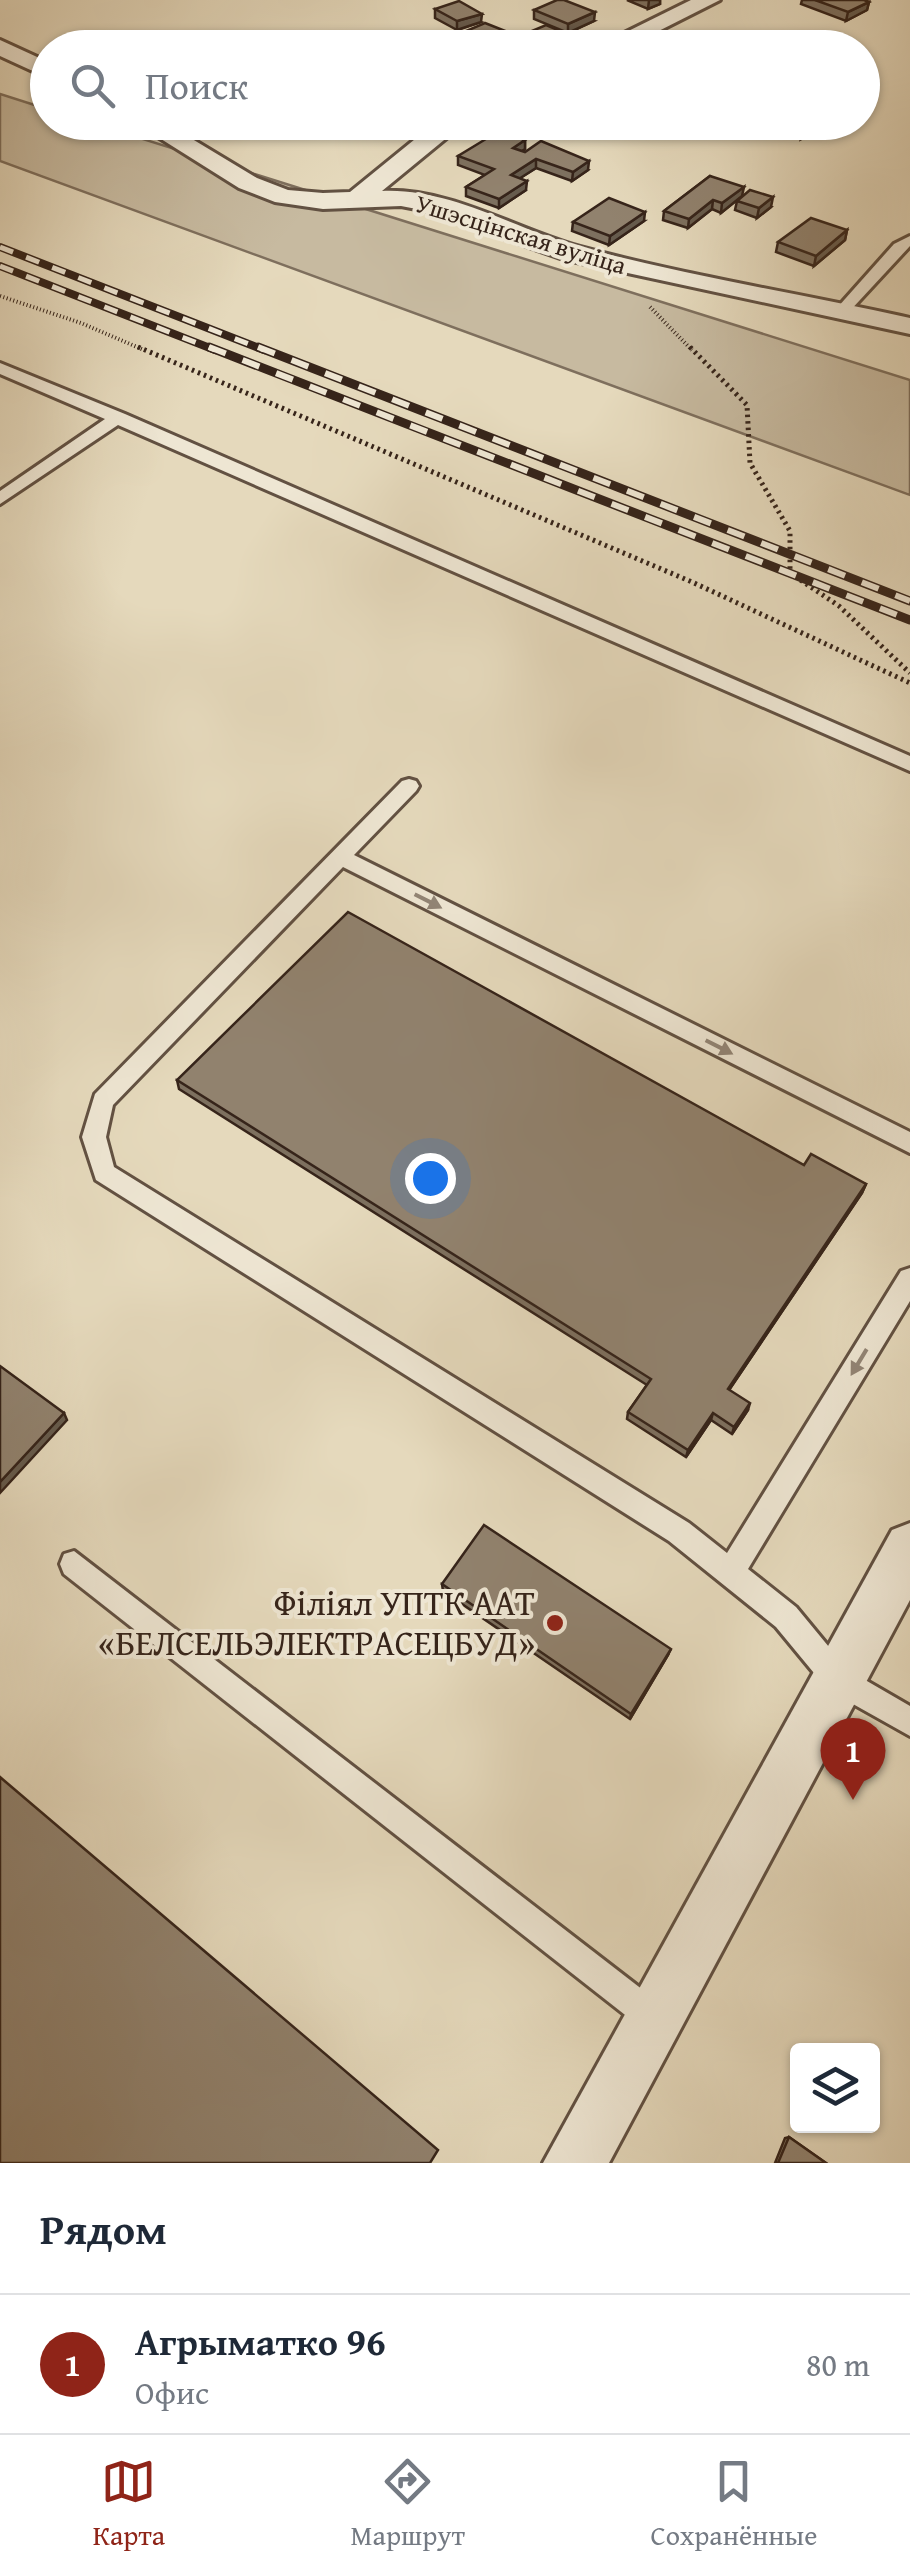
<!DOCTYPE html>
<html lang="ru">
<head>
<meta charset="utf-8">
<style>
  body { margin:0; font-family:"Gentium Book Plus",serif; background:#f6f6f7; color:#1f2937 }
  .controls { position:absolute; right:30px; bottom:30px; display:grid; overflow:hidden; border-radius:10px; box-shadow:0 2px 8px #0004 }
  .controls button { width:90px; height:90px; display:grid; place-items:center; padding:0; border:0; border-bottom:2px solid #e0e1e3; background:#fff; color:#1f2937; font:50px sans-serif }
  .you { position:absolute; left:430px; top:1178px; width:35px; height:35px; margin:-25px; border:8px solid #fff; border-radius:50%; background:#1a73e8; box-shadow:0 0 0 15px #1a73e833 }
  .badge { display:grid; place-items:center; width:65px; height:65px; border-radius:50%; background:#8f2418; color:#fff; font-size:32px; font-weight:700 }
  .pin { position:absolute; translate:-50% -82px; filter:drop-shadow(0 2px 5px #0008) }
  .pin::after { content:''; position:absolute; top:52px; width:35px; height:30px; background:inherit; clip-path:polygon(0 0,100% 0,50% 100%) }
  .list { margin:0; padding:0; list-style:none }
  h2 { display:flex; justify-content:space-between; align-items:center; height:130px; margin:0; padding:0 40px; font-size:42px }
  h2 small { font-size:32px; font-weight:400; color:#747a83 }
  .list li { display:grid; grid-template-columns:65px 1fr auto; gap:30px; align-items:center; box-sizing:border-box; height:140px; padding:0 40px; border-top:2px solid #e0e1e3 }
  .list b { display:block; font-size:38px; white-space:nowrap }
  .list p { margin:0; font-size:32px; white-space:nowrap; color:#747a83 }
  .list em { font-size:32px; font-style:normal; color:#747a83 }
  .icon { flex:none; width:55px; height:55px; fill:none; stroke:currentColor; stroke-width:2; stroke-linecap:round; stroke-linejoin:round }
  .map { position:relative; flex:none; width:910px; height:2163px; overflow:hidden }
  .search { position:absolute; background:#fff; box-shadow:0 2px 8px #0004; left:30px; right:30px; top:30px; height:110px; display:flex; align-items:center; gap:25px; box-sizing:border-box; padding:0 35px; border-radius:55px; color:#747a83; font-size:38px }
  .sheet { height:270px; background:#fff }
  nav { display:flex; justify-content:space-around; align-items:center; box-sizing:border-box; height:140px; border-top:2px solid #e0e1e3; background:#fff; font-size:28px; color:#747a83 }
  nav a { display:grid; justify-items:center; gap:5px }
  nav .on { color:#8f2418 }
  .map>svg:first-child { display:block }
  .green { fill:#c7baa0; stroke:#7e6f5d; stroke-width:2.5 }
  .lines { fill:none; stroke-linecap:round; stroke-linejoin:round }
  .service-casing { stroke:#625142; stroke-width:6 }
  .minor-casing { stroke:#625142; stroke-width:6 }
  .path-far1 { stroke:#36241a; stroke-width:4; stroke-dasharray:1 2.5; stroke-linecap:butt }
  .path { stroke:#36241a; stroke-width:5; stroke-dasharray:2.5 4; stroke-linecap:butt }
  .service { fill:#eee6d3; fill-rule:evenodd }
  .minor { fill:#eee6d3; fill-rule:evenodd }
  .rail-far1-casing { stroke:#36241a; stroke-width:8 }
  .rail-casing { stroke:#36241a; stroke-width:9 }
  .rail-far1 { stroke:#eee6d3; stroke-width:5; stroke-dasharray:14; stroke-linecap:butt }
  .rail { stroke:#eee6d3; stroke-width:6; stroke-dasharray:18; stroke-linecap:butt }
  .wall { fill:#7d705f; stroke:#36241a; stroke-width:2.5 }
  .shaded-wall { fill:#665b4d; stroke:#36241a; stroke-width:2.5 }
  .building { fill:#91826e; stroke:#36241a; stroke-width:2.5 }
  .oneway { fill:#928576 }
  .poi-dot { fill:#8f2418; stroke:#eee6d3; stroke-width:4 }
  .labels { text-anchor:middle; stroke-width:8; stroke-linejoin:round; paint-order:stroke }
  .far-street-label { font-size:25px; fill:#36241a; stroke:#eee6d3 }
  .near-poi-label { font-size:35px; fill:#36241a; stroke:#eee6d3; text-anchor:end }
</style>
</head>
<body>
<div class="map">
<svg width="910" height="2163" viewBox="0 0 910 2163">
  <rect width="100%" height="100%" fill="#e5d9bc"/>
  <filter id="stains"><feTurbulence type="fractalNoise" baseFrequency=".002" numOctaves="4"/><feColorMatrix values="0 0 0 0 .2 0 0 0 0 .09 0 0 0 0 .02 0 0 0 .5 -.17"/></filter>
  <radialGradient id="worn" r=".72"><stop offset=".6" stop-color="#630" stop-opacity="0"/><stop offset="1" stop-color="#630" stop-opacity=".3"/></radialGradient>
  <polygon class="green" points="0,94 47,109 48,122 92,123 910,380 910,495 0,161"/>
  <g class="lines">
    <defs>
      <g id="service">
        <polygon points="910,236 910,246 847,314 837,314 837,308 894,244"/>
        <polygon points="0,363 125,414 910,756 910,771 118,425 0,504 0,491 105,419 0,374"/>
        <polygon points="409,779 416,781 419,786 416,791 354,855 910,1132 910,1153 343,867 113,1105 106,1137 114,1167 689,1523 727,1553 901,1271 910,1268 910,1301 748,1569 796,1607 848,1670 910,1706 910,1736 828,1690 776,1627 669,1541 96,1180 82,1137 95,1094 402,781"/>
        <polygon points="74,1551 665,2007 670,2018 665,2029 654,2034 643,2029 64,1574 60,1564 64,1554"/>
      </g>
      <g id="minor">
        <polygon points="691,0 720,0 625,48 594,48"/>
        <polygon points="0,40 48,62 48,78 0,56"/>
        <path d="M134 122H164L257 178 288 190 323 193 350 192 436 122H466L382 191C451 188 515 229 580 247 688 276 801 294 910 318V334L563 259 427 211 401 206 323 209 275 202 239 188Z"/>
        <polygon points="910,1523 910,1600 609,2163 543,2163 892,1530"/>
      </g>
    </defs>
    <use href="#service" class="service-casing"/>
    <use href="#minor" class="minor-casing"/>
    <g class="path-far1">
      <polyline points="0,296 81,323 144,350"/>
      <polyline points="650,307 692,350"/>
    </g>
    <g class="path">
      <polyline points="138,347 692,582 910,683"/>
      <polyline points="690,347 747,405 750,463 790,531 790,573 839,606 910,673"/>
    </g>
    <use href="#service" class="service"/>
    <use href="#minor" class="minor"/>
    <defs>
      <g id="rail-far1">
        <polyline points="0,247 264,350"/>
        <polyline points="0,266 215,350"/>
      </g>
      <g id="rail">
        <polyline points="209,347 910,620"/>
        <polyline points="258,347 910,601"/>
      </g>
    </defs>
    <use href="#rail-far1" class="rail-far1-casing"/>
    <use href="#rail" class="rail-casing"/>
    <use href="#rail-far1" class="rail-far1"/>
    <use href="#rail" class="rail"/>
  </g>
  <g class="wall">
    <polygon points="627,0 660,0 660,4 648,9"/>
    <polygon points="802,0 864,0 869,2 867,10 846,21 801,4"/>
    <polygon points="435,9 481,22 457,30 435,18"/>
    <polygon points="534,10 594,21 568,33 534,19"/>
    <polygon points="527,33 570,44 562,48 540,48 527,41"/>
    <polygon points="523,38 522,48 447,48 447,39"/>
    <polygon points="318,122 358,122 336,132"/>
    <polygon points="564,122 613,122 595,134"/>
    <polygon points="776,122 816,122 814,130 801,139 775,130"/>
    <polygon points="525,140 525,149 522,151 588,170 572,181 536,168 520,178 526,190 499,208 466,196 466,187 485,175 458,165 458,156"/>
    <polygon points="710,176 742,196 721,213 712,209 688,228 663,220 664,211"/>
    <polygon points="737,201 771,207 757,218 735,210"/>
    <polygon points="644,221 609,245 572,231 573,222"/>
    <polygon points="847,230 845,240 814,266 776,252 778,242"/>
    <polygon points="177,1080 804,1165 866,1184 862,1193 729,1390 748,1410 732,1434 711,1420 686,1457 627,1419 628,1412 647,1385 179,1089"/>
    <polygon points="442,1584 668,1655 630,1719 443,1591"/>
    <polygon points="789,2137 826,2163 775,2163 785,2138"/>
  </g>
  <g class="shaded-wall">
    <polygon points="649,0 660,0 660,4 648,9"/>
    <polygon points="869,2 867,10 846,21 848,12"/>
    <polygon points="595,12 594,21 568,33 568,24"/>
    <polygon points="482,14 481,22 457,30 457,21"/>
    <polygon points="570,35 570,44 562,48 551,48 551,43"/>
    <polygon points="523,38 522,48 501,48"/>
    <polygon points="336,122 358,122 336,132"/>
    <polygon points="599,122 613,122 595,134 596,125"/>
    <polygon points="814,122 816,122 814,130 801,139 803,130"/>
    <polygon points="525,140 525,149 513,157 513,148"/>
    <polygon points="536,159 536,168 511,184 511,175"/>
    <polygon points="589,161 588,170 572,181 573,172"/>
    <polygon points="527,181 526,190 499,208 499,199"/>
    <polygon points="744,187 742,196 721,213 722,203"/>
    <polygon points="773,197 771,207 757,218 759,208"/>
    <polygon points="713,200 712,209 688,228 689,219"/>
    <polygon points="645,212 644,221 609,245 610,236"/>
    <polygon points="847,230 845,240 814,266 816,256"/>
    <polygon points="866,1184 862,1193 725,1396 728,1389"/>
    <polygon points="750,1403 748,1410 732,1434 734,1427"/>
    <polygon points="64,1413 67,1420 0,1493 0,1482"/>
    <polygon points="713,1413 711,1420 686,1457 688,1450"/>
    <polygon points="671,1649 668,1655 630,1719 631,1714"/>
  </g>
  <g class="building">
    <polygon points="557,0 564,0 595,12 568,24 534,10"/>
    <polygon points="815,0 864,0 869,2 848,12"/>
    <polygon points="459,1 482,14 457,21 435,9"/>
    <polygon points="485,23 523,38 501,48 467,48 447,39"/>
    <polygon points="546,25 570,35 551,43 527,33"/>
    <polygon points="356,39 375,47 335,48"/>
    <polygon points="166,42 178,48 152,48"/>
    <polygon points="782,122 814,122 803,130"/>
    <polygon points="499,131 525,140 513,148 525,152 541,141 589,161 573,172 536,159 511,175 527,181 499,199 466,187 494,169 458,156"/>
    <polygon points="710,176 744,187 722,203 713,200 689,219 664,211"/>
    <polygon points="750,190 773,197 759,208 737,201"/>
    <polygon points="609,198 645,212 610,236 573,222"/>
    <polygon points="811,218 847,230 816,256 778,242"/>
    <polygon points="348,912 804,1165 811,1154 866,1184 728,1389 750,1403 734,1427 713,1413 688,1450 628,1412 651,1379 177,1080"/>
    <polygon points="0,1366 64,1413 0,1482"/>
    <polygon points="484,1525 671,1649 631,1714 442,1584"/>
    <polygon points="0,1777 438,2150 430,2163 0,2163"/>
    <polygon points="789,2137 826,2163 778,2163"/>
  </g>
  <defs><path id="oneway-solid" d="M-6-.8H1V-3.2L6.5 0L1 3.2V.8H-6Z" transform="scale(2.5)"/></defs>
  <g class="oneway">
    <use href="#oneway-solid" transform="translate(428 901) rotate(27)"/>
    <use href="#oneway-solid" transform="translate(719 1047) rotate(27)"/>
    <use href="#oneway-solid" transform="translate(859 1362) rotate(121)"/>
  </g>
  <circle class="poi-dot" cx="555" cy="1623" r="10"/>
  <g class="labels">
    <g class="far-street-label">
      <text transform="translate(521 234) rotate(17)" y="9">Ушэсцінская вуліца</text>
    </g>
    <g class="near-poi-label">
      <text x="535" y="1615">Філіял УПТК ААТ<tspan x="535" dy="40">«БЕЛСЕЛЬЭЛЕКТРАСЕЦБУД»</tspan></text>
    </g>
  </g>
  <rect width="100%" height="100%" filter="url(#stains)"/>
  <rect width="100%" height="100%" fill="url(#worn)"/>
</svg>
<div class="controls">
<button><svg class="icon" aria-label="layers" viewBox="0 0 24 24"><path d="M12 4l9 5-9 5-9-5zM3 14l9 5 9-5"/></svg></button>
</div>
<div class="you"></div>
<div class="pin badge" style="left:853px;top:1800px">1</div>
<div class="search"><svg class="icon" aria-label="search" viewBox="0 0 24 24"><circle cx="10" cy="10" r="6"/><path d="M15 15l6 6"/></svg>Поиск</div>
</div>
<section class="sheet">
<h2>Рядом<small></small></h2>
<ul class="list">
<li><span class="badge">1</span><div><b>Агрыматко 96</b><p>Офис</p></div><em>80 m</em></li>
</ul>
</section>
<nav>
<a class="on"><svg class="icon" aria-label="map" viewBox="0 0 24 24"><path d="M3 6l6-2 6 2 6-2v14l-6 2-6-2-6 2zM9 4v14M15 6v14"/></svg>Карта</a>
<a><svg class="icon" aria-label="directions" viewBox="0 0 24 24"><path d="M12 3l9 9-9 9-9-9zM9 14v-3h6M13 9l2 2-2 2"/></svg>Маршрут</a>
<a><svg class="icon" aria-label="saved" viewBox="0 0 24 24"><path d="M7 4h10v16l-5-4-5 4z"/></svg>Сохранённые</a>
</nav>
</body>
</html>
